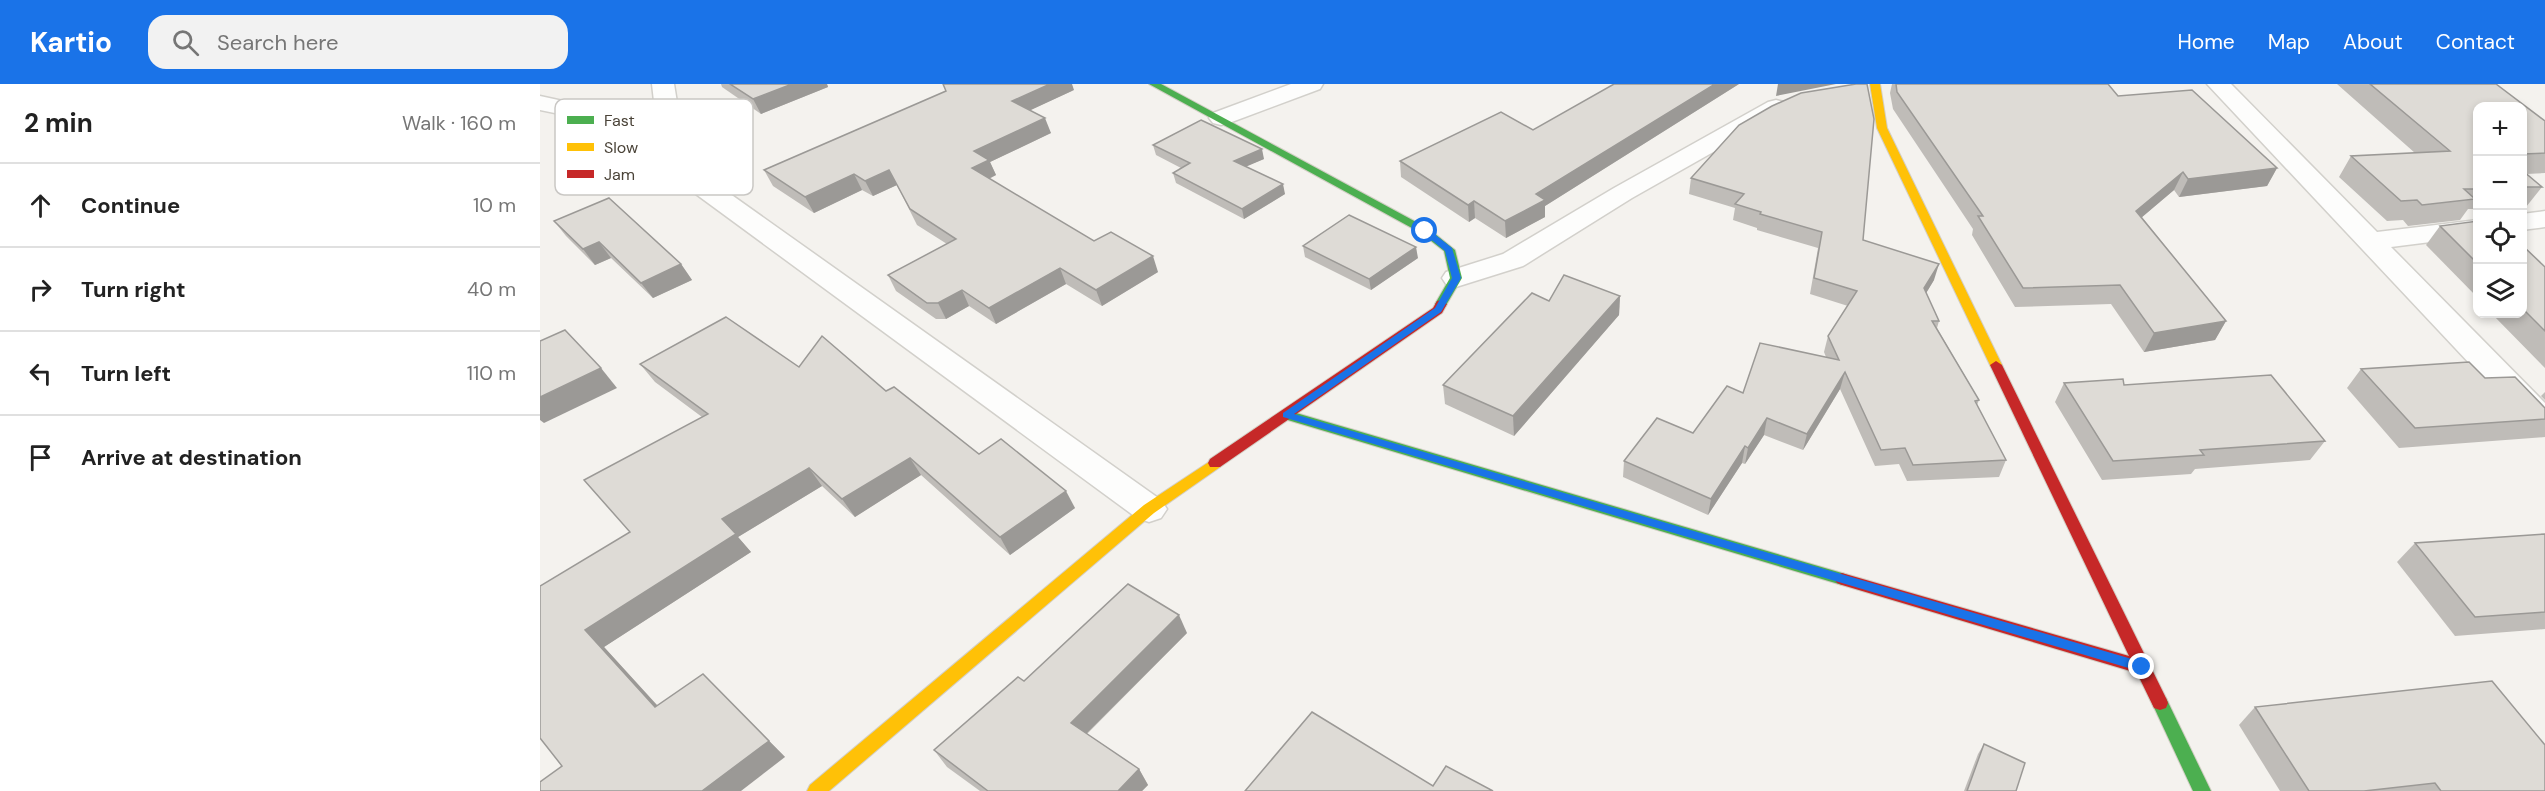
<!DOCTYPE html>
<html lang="en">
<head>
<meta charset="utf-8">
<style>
  body { margin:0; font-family:"DM Sans",sans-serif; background:#f2f2f2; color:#222 }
  .controls { position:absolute; right:18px; top:18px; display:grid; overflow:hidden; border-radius:12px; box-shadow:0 3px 9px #0003 }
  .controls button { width:54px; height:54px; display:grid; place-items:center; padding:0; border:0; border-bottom:2px solid #e0e0e0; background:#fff; color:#222; font:30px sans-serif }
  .stop { position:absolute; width:18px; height:18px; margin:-14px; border:4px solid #1a73e8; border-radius:50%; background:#fff }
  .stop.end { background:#1a73e8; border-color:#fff; box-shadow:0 2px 6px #0008 }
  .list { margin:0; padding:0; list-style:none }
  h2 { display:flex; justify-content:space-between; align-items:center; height:78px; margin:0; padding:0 24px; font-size:26px }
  h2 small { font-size:20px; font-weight:400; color:#767676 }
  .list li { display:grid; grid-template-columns:39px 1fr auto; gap:18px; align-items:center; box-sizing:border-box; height:84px; padding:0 24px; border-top:2px solid #e0e0e0 }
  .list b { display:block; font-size:22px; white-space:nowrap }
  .list em { font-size:20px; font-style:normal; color:#767676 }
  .icon { flex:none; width:33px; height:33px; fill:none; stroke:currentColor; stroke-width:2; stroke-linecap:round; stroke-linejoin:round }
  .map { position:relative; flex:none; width:2005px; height:707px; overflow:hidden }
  header { display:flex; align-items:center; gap:36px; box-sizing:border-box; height:84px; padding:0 30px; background:#1a73e8; color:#fff }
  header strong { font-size:28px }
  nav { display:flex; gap:33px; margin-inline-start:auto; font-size:21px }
  .search { width:420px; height:54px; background:#f2f2f2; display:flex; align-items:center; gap:15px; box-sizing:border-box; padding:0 21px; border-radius:18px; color:#767676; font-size:22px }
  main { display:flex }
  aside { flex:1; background:#fff }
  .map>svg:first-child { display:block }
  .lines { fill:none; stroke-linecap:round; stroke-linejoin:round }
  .street-casing { stroke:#d2d0cb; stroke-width:3 }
  .fast-casing { stroke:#d3cfc5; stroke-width:2 }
  .slow-casing { stroke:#d3cfc5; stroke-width:2 }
  .jam-casing { stroke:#d3cfc5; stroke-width:2 }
  .street { fill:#fdfdfc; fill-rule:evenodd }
  .fast { fill:#4caf50; fill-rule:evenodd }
  .slow { fill:#ffc107; fill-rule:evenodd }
  .jam { fill:#c62828; fill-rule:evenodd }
  .wall { fill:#bfbcb8 }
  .shaded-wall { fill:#9b9996 }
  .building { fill:#dedbd6; stroke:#9b9996; stroke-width:1.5 }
  .route { fill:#1a73e8 }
  .key { fill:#fff; stroke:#c9c7c4; stroke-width:1.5 }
  .key-label { font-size:16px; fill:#4b4439 }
</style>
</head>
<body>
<header>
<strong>Kartio</strong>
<div class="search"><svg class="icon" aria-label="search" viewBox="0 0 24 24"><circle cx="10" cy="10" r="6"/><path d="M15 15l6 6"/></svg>Search here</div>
<nav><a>Home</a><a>Map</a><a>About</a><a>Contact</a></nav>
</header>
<main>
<aside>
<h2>2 min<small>Walk · 160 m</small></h2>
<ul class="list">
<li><svg class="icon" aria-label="ahead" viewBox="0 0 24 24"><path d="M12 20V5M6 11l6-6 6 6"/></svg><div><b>Continue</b></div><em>10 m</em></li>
<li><svg class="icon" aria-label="right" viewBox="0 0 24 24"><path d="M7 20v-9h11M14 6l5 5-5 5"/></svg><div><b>Turn right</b></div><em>40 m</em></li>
<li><svg class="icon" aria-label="left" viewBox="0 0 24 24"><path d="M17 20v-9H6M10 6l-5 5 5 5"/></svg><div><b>Turn left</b></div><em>110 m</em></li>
<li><svg class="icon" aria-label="arrive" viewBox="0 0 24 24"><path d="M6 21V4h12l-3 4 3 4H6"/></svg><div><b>Arrive at destination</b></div></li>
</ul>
</aside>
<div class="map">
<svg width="2005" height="707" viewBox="0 0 2005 707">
  <rect width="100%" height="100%" fill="#f4f2ee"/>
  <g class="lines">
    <defs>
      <g id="street">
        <polygon points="112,0 134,0 141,43 127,65 621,416 627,425 621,434 609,438 597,434 104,72 39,34 0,26 0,12 55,24 109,55 117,43"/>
        <polygon points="751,0 783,0 780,5 689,39 681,41 673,39 669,34 673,29"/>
        <polygon points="1667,0 1691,0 1837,148 1938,136 1938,152 1851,163 2005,319 2005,351 1993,347"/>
        <polygon points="1236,16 1244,18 1248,23 1244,28 1092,114 983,182 916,203 906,200 902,194 906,188 963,170 1074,104 1228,18"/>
        <polygon points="2005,127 2005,143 1982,146 1982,130"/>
      </g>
      <g id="fast">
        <polygon points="609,0 621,0 889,145 915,166 922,194 905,223 901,224 895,220 910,194 904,167 881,149"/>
        <polygon points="746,326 1302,489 1307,491 1310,495 1307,499 1302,501 741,334 739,331"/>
        <polygon points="1620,612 1626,614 1671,707 1653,707 1612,619 1614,614"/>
      </g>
      <g id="slow">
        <polygon points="1330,0 1340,0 1347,44 1462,281 1460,284 1452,284 1450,281 1337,44"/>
        <polygon points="675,374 680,375 682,379 680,383 614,429 289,707 267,707 270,701 604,421"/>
      </g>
      <g id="jam">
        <polygon points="901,216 907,220 902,229 680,383 670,383 668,379 670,375 893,224 897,217"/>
        <polygon points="1456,277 1462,281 1626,614 1628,619 1626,624 1620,626 1614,624 1597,589 1302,501 1297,499 1294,495 1297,491 1302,489 1589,572 1450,281"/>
      </g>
    </defs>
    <use href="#street" class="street-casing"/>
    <use href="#fast" class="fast-casing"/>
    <use href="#slow" class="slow-casing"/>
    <use href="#jam" class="jam-casing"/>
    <use href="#street" class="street"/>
    <use href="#fast" class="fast"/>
    <use href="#slow" class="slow"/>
    <use href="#jam" class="jam"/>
  </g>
  <g class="wall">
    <polygon points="181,0 287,0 288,3 221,30 182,3"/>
    <polygon points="1199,0 1005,122 1005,133 966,154 935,134 929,138 861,93 860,77"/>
    <polygon points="1352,0 1568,0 1578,12 1737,84 1727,102 1639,113 1634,106 1602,133 1686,237 1675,256 1604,268 1571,220 1475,223 1432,151 1433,145 1353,25 1350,9"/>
    <polygon points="1797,0 1956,0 2005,37 2005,89 1986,90 2002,103 1986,123 1983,123 1983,22 1938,22 1938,125 1928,125 1920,136 1868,142 1863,136 1847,137 1799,93 1811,72 1875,69"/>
    <polygon points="534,6 490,26 511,49 450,78 456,91 449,95 554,157 618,188 562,222 526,200 456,240 429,222 406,235 396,235 356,207 348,191 407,160 377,141 357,101 333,112 322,106 274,129 233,102 224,86"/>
    <polygon points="1199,41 1323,156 1394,196 1386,209 1399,237 1397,244 1439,316 1437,321 1466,376 1459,393 1367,397 1359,380 1335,382 1300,305 1263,366 1224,351 1205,380 1202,379 1168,431 1083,393 1084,377 1153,349 1203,309 1286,273 1284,268 1288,252 1308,222 1270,210 1278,164 1217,146 1217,144 1193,136 1195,124 1149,110 1151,94"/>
    <polygon points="613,61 724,75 706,82 745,110 704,135 636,99 633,89 641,84 616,71"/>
    <polygon points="14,137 141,180 152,196 113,214 71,174 55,181 26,152"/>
    <polygon points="1938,137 1938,214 1886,161 1900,142"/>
    <polygon points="763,162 878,174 831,206 765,173"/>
    <polygon points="1983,162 2005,183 2005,284 1952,230 1983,230"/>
    <polygon points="1080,212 1079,231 974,352 905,320 903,301 1009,217"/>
    <polygon points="100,280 259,283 346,307 439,370 535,424 470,471 381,391 315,433 282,402 198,453 211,468 64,563 118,622 163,590 245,673 22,682 90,448 162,333 115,298"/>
    <polygon points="1821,285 1945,294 2005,324 2005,353 1859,364 1807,304"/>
    <polygon points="1524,299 1584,301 1785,357 1770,376 1655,385 1651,390 1562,396 1515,318"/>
    <polygon points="2005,308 2005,316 2001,312"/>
    <polygon points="2005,450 2005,545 1915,552 1857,478 1875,459"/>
    <polygon points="647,549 547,650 599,685 608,701 602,707 440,707 407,683 394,666 484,597"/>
    <polygon points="1715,623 2005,707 1740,707 1699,641"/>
    <polygon points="1444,660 1476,707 1424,707 1438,670"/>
  </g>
  <g class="shaded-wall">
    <polygon points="252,0 287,0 288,3 221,30 213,15"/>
    <polygon points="510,0 532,0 534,6 478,32 472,17"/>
    <polygon points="1175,0 1199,0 1005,122 1005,133 966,154 965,137 996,110"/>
    <polygon points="1238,0 1296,0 1236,12"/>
    <polygon points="505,34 511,49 450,78 456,91 438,100 432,84 434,67"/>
    <polygon points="722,65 724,75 696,87 694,77"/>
    <polygon points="1737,84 1727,102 1639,113 1648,95"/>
    <polygon points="349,86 357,101 333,112 325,97"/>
    <polygon points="1643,88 1634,106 1588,145 1596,127"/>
    <polygon points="314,90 322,106 274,129 265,113"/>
    <polygon points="743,100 745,110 704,135 702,125"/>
    <polygon points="934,117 935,134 929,138 928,121"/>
    <polygon points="59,158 71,174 55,181 43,165"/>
    <polygon points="876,163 878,174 831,206 829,195"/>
    <polygon points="613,172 618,188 562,222 556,206"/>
    <polygon points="141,180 152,196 113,214 101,199"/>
    <polygon points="1399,180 1394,196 1379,221 1384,204"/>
    <polygon points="520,184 526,200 456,240 449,224"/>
    <polygon points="422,206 429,222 406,235 398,219"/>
    <polygon points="1080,212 1079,231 974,352 973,332"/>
    <polygon points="1686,237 1675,256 1604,268 1614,249"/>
    <polygon points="61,284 77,304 4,339 0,336 0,313"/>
    <polygon points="1305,288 1300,305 1263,366 1267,350"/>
    <polygon points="1227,334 1224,351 1205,380 1208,364"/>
    <polygon points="1205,362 1202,379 1168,431 1171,415"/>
    <polygon points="370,374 381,391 315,433 302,415"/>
    <polygon points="269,384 282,402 198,453 211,468 64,563 134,640 115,623 45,546 182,435"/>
    <polygon points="526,407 535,424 470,471 460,453"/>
    <polygon points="639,531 647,549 541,655 531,639"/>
    <polygon points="163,590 245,673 201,707 162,707"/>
    <polygon points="599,685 608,701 602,707 578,707"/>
  </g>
  <g class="building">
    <polygon points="190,0 252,0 213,15"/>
    <polygon points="403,0 510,0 472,17 505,34 434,67 449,76 432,84 554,157 571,148 613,172 556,206 520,184 449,224 422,206 398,219 387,219 348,191 416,155 370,125 349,86 325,97 314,90 265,113 224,86 406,7"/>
    <polygon points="1074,0 1175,0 996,110 1005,116 965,137 934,117 928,121 860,77 961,28 993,46"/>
    <polygon points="1316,0 1327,0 1334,35 1323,156 1399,180 1384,204 1399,237 1392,237 1439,316 1435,317 1466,376 1373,381 1365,364 1341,366 1305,288 1267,350 1227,334 1208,364 1205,362 1171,415 1084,377 1117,334 1153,349 1187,302 1203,309 1220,259 1299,276 1288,252 1317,207 1274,194 1282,148 1220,130 1221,128 1195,120 1204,110 1151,94 1199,41 1232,22 1261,9"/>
    <polygon points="1356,0 1568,0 1578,12 1652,6 1737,84 1648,95 1643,88 1596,127 1686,237 1614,249 1580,201 1483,204 1438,132 1443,132 1357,8"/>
    <polygon points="1830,0 1956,0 2005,37 2005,69 1983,70 1983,22 1938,22 1938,105 1924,105 1935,115 1882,121 1877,116 1861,117 1811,72 1910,67"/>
    <polygon points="661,36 722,65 694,77 743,100 702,125 633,89 650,79 613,61"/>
    <polygon points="1983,87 2002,103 1983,103"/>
    <polygon points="69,114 141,180 101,199 59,158 43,165 14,137"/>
    <polygon points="809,131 876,163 829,195 763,162"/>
    <polygon points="1938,137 1938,180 1900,142"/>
    <polygon points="1983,162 2005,183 2005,247 1983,225"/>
    <polygon points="1024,191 1080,212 973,332 903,301 992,209 1009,217"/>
    <polygon points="186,233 259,283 282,252 346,307 354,303 439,370 461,355 526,407 460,453 370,374 302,415 269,384 182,435 196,450 45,546 115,623 163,590 229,657 162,707 0,707 0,698 22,682 0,654 0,502 90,448 44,396 168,330 100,280"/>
    <polygon points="25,246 61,284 0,313 0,257"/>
    <polygon points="1929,278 1945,294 1975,293 2005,324 2005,335 1875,344 1821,285"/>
    <polygon points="1731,291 1785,357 1660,366 1664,371 1573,377 1524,299 1583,295 1584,301"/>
    <polygon points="2005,450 2005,528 1935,533 1875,459"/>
    <polygon points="588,500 639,531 531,639 599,685 578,707 448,707 394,666 478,593 484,597"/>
    <polygon points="1952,597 2005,661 2005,707 1901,707 1895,699 1824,707 1769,707 1715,623"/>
    <polygon points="772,628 893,702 906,682 953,707 705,707"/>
    <polygon points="1444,660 1485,679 1476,707 1427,707"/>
  </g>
  <polygon class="route" points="882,145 888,145 912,164 921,194 901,228 754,330 1602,578 1606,580 1606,587 1602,588 743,333 743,329 895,224 912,194 905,167 882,148"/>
  <rect x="15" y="15" width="198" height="96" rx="9" class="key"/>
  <rect x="27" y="32" width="27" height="8" fill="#4caf50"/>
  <rect x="27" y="59" width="27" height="8" fill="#ffc107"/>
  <rect x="27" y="86" width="27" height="8" fill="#c62828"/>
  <g class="key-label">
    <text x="64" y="42">Fast</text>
    <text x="64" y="69">Slow</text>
    <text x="64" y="96">Jam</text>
  </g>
</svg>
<div class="controls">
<button>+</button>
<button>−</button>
<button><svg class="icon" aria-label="locate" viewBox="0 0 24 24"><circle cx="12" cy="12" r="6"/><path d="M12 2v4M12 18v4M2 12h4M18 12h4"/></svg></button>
<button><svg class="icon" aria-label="layers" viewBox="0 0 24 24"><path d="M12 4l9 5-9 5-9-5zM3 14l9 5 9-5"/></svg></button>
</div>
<div class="stop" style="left:885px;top:147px"></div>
<div class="stop end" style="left:1602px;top:583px"></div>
</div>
</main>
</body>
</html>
